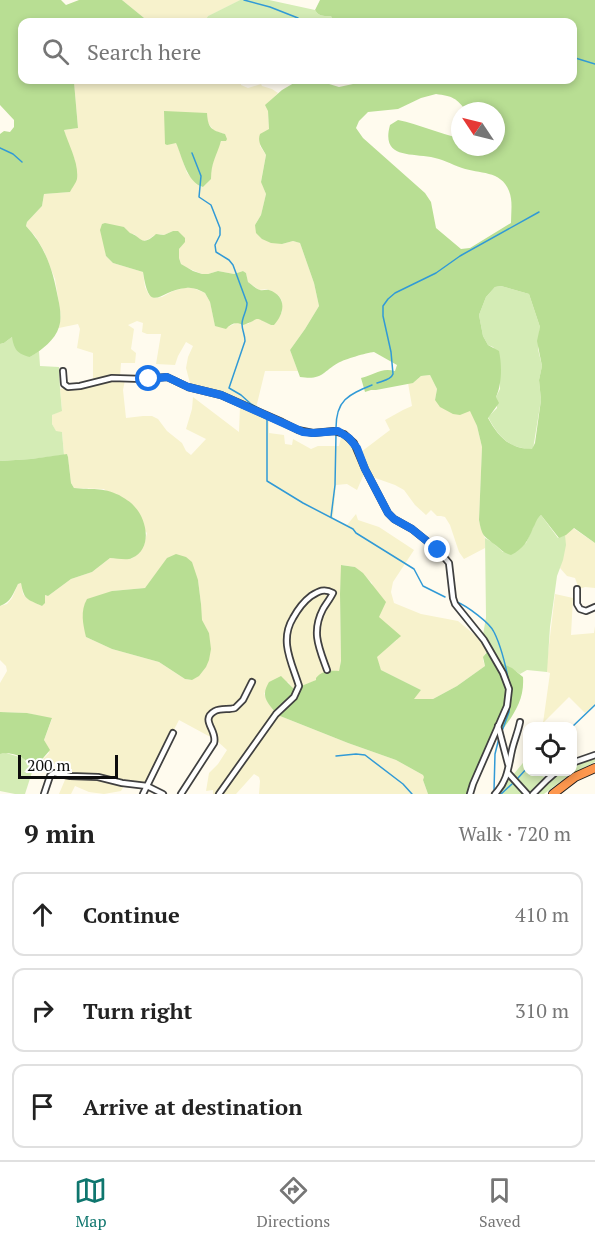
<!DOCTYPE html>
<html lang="en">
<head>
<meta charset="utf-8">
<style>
  body { margin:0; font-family:"PT Serif",serif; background:#f6f6f6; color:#222 }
  .controls { position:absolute; right:18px; bottom:18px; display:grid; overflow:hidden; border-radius:12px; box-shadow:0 3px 9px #0003 }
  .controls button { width:54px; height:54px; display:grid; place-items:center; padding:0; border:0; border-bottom:2px solid #e0e0e0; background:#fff; color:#222; font:30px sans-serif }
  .compass { position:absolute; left:451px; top:102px; width:54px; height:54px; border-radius:50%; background:#fff; box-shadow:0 3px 9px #0003; rotate:305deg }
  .scale { position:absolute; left:18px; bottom:15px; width:100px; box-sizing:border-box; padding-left:6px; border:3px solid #0d0d0d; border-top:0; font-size:16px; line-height:21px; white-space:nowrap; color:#0d0d0d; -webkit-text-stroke:4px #fff; paint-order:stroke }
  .stop { position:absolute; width:18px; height:18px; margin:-14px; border:4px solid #1a73e8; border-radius:50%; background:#fff }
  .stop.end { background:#1a73e8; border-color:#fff; box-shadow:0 2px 6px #0008 }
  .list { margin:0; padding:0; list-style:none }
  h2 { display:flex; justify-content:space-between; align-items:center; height:78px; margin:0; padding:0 24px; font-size:26px }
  h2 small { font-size:20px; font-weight:400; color:#767676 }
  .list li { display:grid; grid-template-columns:39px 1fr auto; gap:18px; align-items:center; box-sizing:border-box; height:84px; margin:0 12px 12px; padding:0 12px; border:2px solid #e0e0e0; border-radius:12px }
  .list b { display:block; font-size:22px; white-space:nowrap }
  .list em { font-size:20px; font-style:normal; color:#767676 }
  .icon { flex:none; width:33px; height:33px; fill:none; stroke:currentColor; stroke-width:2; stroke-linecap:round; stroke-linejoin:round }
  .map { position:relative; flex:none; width:595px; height:794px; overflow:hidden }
  .search { position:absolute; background:#fff; box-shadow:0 3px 9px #0003; left:18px; right:18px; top:18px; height:66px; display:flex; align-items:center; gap:15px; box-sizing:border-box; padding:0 21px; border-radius:12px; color:#767676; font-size:22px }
  .sheet { height:366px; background:#fff }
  nav { display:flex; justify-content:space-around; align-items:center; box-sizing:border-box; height:84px; border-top:2px solid #e0e0e0; background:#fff; font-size:16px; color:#767676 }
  nav a { display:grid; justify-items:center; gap:3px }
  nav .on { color:#0f766e }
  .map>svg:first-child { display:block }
  .farmland { fill:#f7f2cc; fill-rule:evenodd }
  .green { fill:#d4ecb5 }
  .forest { fill:#b8de93; fill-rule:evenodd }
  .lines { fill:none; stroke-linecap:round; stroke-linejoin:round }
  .stream { stroke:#319ad6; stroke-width:1.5 }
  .minor-casing { stroke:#404040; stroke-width:8 }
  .highway-casing { stroke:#1e1e1e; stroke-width:10 }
  .minor { stroke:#fff; stroke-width:4.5 }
  .highway { stroke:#fd974e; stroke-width:8 }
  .route { stroke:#1a73e8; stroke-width:8 }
</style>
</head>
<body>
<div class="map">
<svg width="595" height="794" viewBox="0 0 595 794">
  <rect width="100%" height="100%" fill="#fffbee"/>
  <g class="farmland">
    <polygon points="122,0 240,0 208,16 205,21 206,22 149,22"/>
    <path d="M71 80H173L177 82 180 80H241V85L248 88 261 84 262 86 272 89 278 93 268 103 269 129 260 146 266 155 261 181 266 194 261 215 255 225 282 244 293 241 300 243 314 283 319 306 305 329 290 350 298 371H265L255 412 269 417V433L284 435 285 444 292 445 293 439 311 449 318 446H339L342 433 352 444 357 455 390 430 385 420 403 410 412 406 408 383H413L421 376 430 375 437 389 435 400 471 411 477 426 482 447 479 520 481 529 485 538V548L464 559 459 552 450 525 445 517 441 516H437L431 510 426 515 415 505 404 490 395 485 364 474 357 490 347 484 336 485 333 518 347 525 356 514 358 520 379 527 414 550 393 582 391 592 394 603 421 614 458 621 482 641 487 652 485 653 483 660 485 666 457 686 433 699H413L421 690 381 670 376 656 397 640 378 617 372 583 355 567 342 565 340 594 341 661 339 672 335 671 312 682 294 689 288 682 264 693 267 701 273 710 280 716 348 743 396 760 423 775 425 776 423 780 428 794H259L260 781 259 777 254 774 236 794H213V790L206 791 209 773 218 764 227 750 216 740 179 720 145 786 125 784 121 791 104 794 89 792 75 786 71 794H59L70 768 42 760 49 753 44 740 52 719 27 713 0 712V683L7 671 6 666 0 660V606L7 604 12 598 18 584 21 583 23 594 28 599 42 606 45 595 48 596 71 579 92 572 110 558 131 559 139 553 144 545 147 533 104 489 74 488 71 483 68 457 67 454 64 455 62 432H56L52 424V415L62 410 60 389 93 381V353L77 348 80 329 78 324 59 328 61 316 55 279 44 251 35 236 26 226 27 222 42 206 44 194 70 192 75 160 69 148 64 130 78 128 74 82ZM208 123 214 131 225 134 215 153 210 176 207 183 203 187H201L187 173 178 146 176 142H173ZM124 227 130 234H134L140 240 143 241 149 239 153 236 160 234 164 235 173 231 182 245 179 249V258L181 264 185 267 202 274H208L218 271 234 274 243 271 246 273 248 282 259 290 267 289 279 296 282 301V312L271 325 260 319 256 318 248 324 236 323 228 327 215 325 210 302 205 293 193 288H184L173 291 162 297 155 298 149 295 145 287 143 272 113 263 106 256 105 248ZM137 321 143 323 142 332 147 334H161L156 364 175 365 178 356 186 342 193 346 188 357 186 368 191 387 221 396 240 407 239 432 193 397 192 409 186 429 206 439 191 455 186 451 182 443 167 431 158 419 152 416H143L126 418 123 390 125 380 120 377 121 363H135L136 353 131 349 134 329 128 325ZM168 558 198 580 201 604V620L209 633 192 680 185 679 159 662 112 649 86 637 112 591 145 588Z"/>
    <polygon points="573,528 595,543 595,588 585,587 579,589 575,578 567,576 560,568 565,545 565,535"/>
    <polygon points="555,594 573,598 571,635 594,633 595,626 595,705 585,713 569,697 543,723 550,673 547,672 547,662"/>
  </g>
  <g class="green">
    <path d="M240 0H269L315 10C319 17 324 16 331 16L333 21V22H206L205 21 208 16Z"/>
    <path d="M501 286 529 294 540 327 538 349 542 366 539 380 541 400 533 449C509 449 498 436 488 417L497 408 496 397 500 389V357L493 347 488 345 483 336 479 315 486 297 495 287Z"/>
    <polygon points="12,337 30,357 39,351 40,366 59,367 60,389 62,411 52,415 52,424 56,431 62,432 64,455 31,459 0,461 0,344 4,343"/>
    <path d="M541 515 558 538 565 535 566 545 563 560 557 576 550 627 547 672 527 670 520 674C513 669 509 668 503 664 496 660 495 654 487 652L482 641 486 617 485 538 492 542 503 552 526 543 537 518Z"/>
    <polygon points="6,753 23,758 28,765 34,766 25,794 15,794 0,791 0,754"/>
    <polygon points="595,757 595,762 568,776 544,794 493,794 499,792 527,758 528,772 538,772 542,776 547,778 557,772 572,772 573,763"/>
  </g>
  <g class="forest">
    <path d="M0 0H61L66 5 79 0H122L149 22H22V28L19 34 22 53V80H71L74 82 78 128 64 130C69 146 79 163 77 179 76 183 72 188 70 192L44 194 42 206 27 222 26 226C46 247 53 271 58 298 60 307 62 318 59 327 55 340 42 350 30 357 17 354 14 349 12 337L4 343 0 344V134L4 131 10 132 14 127V120L0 105Z"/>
    <path d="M320 0H595V543L574 528 566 535 559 538 541 515C536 519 536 523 533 528 528 541 523 549 511 555 503 553 501 549 494 544 483 535 482 536 479 520L482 447 477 426 470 411 460 415 453 414 440 407 435 400 437 389 430 375 421 376 413 383 376 390H371L365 392 361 378C374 375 381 367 395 371L397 365 374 352C366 353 345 359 338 363 321 373 323 380 300 377L290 350 305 329 319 306 314 283 300 243 293 241 282 244 271 243 262 239 256 233 255 225 261 215 266 194 261 182 266 155C262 148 257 142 260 134L269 129 268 111 265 105 282 90 299 80H316L339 87 367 81 369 80H572V22H333V21L331 16C324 16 319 17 315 10ZM436 94C452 96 457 98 466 111H496V147H460V138C439 134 419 124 398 120L390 125C381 158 409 153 431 157 442 159 451 164 462 168 479 174 501 170 509 191 513 201 511 212 511 223L470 248 461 249 436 228 431 202 425 193 363 138 356 128 359 121 368 112 398 109 421 98ZM501 286 529 294 540 327 537 341 542 366 539 380 541 400 535 443 532 449C509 449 498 436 488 418L499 403 496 397C502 384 502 365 499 351L488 345 483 336 479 315 486 297 495 287Z"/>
    <path d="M164 111 207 113C208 128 211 130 225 134L227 139 226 141H221C217 155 211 162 211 179L203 187C187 183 182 156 176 143L167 145 165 144Z"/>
    <path d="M105 223 124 227 130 233C141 236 141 248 156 234L164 235 173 231H178L185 238V242L179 249V258L181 264 193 271 202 274H208L218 271 234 274 243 271 246 273 248 282C251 284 256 289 260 290 263 291 266 289 269 290 287 296 285 313 274 325H271C251 315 262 319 243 325 237 322 231 323 226 329L215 326 210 302 205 293C199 290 193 287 186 288 159 290 150 317 143 272L113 263 106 256 100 230 102 224Z"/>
    <path d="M67 454 68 457 71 483 74 488C92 490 102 487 119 495 124 498 131 502 134 506 147 519 153 549 132 558 127 561 116 558 110 558L92 572 71 579 48 596 45 595V603L42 606C27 599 24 600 21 583L18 584C13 594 11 602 0 606V461L31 459Z"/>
    <path d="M176 554 186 557 192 562 198 580 201 604 202 620 209 633 211 649 209 660 206 667 199 676 192 680 185 679 159 662 112 649 86 637C83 624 80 611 87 599L112 591 145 588 167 558Z"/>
    <path d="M341 565 355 567 363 573 386 602 379 617 401 636 377 657 381 670 421 690 414 699H433L457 686 485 666 483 657 487 652 493 653 501 663 512 668 523 677C525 706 507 721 493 744 483 760 475 777 466 794H428L423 780 424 777 423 775 396 760 348 743 280 716C274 711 264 701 265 693 265 689 267 686 269 682L281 676 294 689 316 680V678C321 671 331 670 339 671L341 661 340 594Z"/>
    <path d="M0 712 27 713 52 718 44 740 50 750 38 764 33 767C30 765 27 762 25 760 19 754 7 752 0 754Z"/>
  </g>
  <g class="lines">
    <g class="stream">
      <polyline points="244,0 270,7 298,18"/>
      <polyline points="572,57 595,64"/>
      <polyline points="0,148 13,154 22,162"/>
      <path d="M192 153 201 176 199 197 211 205 220 228V235L215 245 216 252 229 260 233 265 247 303C247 311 242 317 242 324 242 330 245 335 245 341L229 388 241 395 251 404 267 413"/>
      <path d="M377 383C382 381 391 380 393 374L391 352 383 316V306L388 299 395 293 436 273 460 256 539 212"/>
      <polyline points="267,418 267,481 303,503 353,529 356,533 414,569 423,586 445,597"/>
      <path d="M336 428C336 400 348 395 372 385"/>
      <polyline points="331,517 335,485 336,434"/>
      <path d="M457 602C467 606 490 623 494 632 501 646 506 667 509 683"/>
      <polyline points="572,727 595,705"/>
      <polyline points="502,731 509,712 510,693"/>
      <polyline points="336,756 356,754 365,755 403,784 412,794"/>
      <polyline points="518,778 528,767"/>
      <polyline points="494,791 495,754 499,738"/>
      <polyline points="501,794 512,784"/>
    </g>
    <defs>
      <g id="minor">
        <polyline points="63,371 64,384 68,387 80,386 112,378 143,379 167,377 188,387 221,395 282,422 298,430 313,433 334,431 344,434 354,443 365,469 388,513 394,519 412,529 438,550 449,563 453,598 455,604 484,640 503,673 509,689 507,706 473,784 470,794"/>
        <polyline points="577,589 577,604 580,609 586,611 595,607"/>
        <polyline points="498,726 508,764"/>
        <polyline points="572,763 595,755"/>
        <polyline points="508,773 527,794"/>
        <polyline points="44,794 50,776 54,773 70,776 98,777 122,783 147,786 163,794"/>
        <polyline points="143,794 173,733"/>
        <path d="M181 794 214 743C218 730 199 720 215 711 221 708 229 710 235 708L243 700 252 682"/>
        <path d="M219 794 276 714 294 697 299 686C292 663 279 641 293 618 298 609 303 602 311 596 319 591 324 588 333 593 330 599 326 604 323 609 311 632 319 648 327 670"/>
        <path d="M495 794C508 780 508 768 512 750 514 741 518 732 520 722"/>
        <polyline points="533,794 547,780 556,772"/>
      </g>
      <polyline id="highway" points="553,794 575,777 595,768"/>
    </defs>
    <use href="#minor" class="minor-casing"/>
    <use href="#highway" class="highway-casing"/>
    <use href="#minor" class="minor"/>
    <use href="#highway" class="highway"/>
  </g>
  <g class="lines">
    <polyline class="route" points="149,379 167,377 188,387 221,395 303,432 313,433 338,431 349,438 357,448 365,469 388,513 394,519 412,529 438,550"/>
  </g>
</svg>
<div class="controls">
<button><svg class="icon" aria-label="locate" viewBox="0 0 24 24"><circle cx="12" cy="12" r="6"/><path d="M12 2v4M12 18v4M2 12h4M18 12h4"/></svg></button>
</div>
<svg class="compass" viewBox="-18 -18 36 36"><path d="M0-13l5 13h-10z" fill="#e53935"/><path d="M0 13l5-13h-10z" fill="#767676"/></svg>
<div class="scale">200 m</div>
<div class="stop" style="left:149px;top:379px"></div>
<div class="stop end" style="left:438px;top:550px"></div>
<div class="search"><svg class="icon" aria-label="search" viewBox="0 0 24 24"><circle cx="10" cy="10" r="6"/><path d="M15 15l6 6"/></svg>Search here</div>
</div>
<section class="sheet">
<h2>9 min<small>Walk · 720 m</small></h2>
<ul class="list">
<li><svg class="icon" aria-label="ahead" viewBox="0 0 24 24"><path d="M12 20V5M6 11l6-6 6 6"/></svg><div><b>Continue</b></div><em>410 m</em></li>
<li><svg class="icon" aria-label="right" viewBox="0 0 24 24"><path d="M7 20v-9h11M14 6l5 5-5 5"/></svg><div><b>Turn right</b></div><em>310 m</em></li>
<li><svg class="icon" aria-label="arrive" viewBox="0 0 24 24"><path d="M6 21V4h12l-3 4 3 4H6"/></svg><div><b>Arrive at destination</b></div></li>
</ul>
</section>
<nav>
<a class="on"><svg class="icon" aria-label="map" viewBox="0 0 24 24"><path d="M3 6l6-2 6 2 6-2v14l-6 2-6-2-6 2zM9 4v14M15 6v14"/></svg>Map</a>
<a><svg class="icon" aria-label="directions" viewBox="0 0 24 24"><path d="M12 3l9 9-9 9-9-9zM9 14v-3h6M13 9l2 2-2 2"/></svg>Directions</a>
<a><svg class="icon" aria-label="saved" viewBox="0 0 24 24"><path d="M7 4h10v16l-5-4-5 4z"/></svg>Saved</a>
</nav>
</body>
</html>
